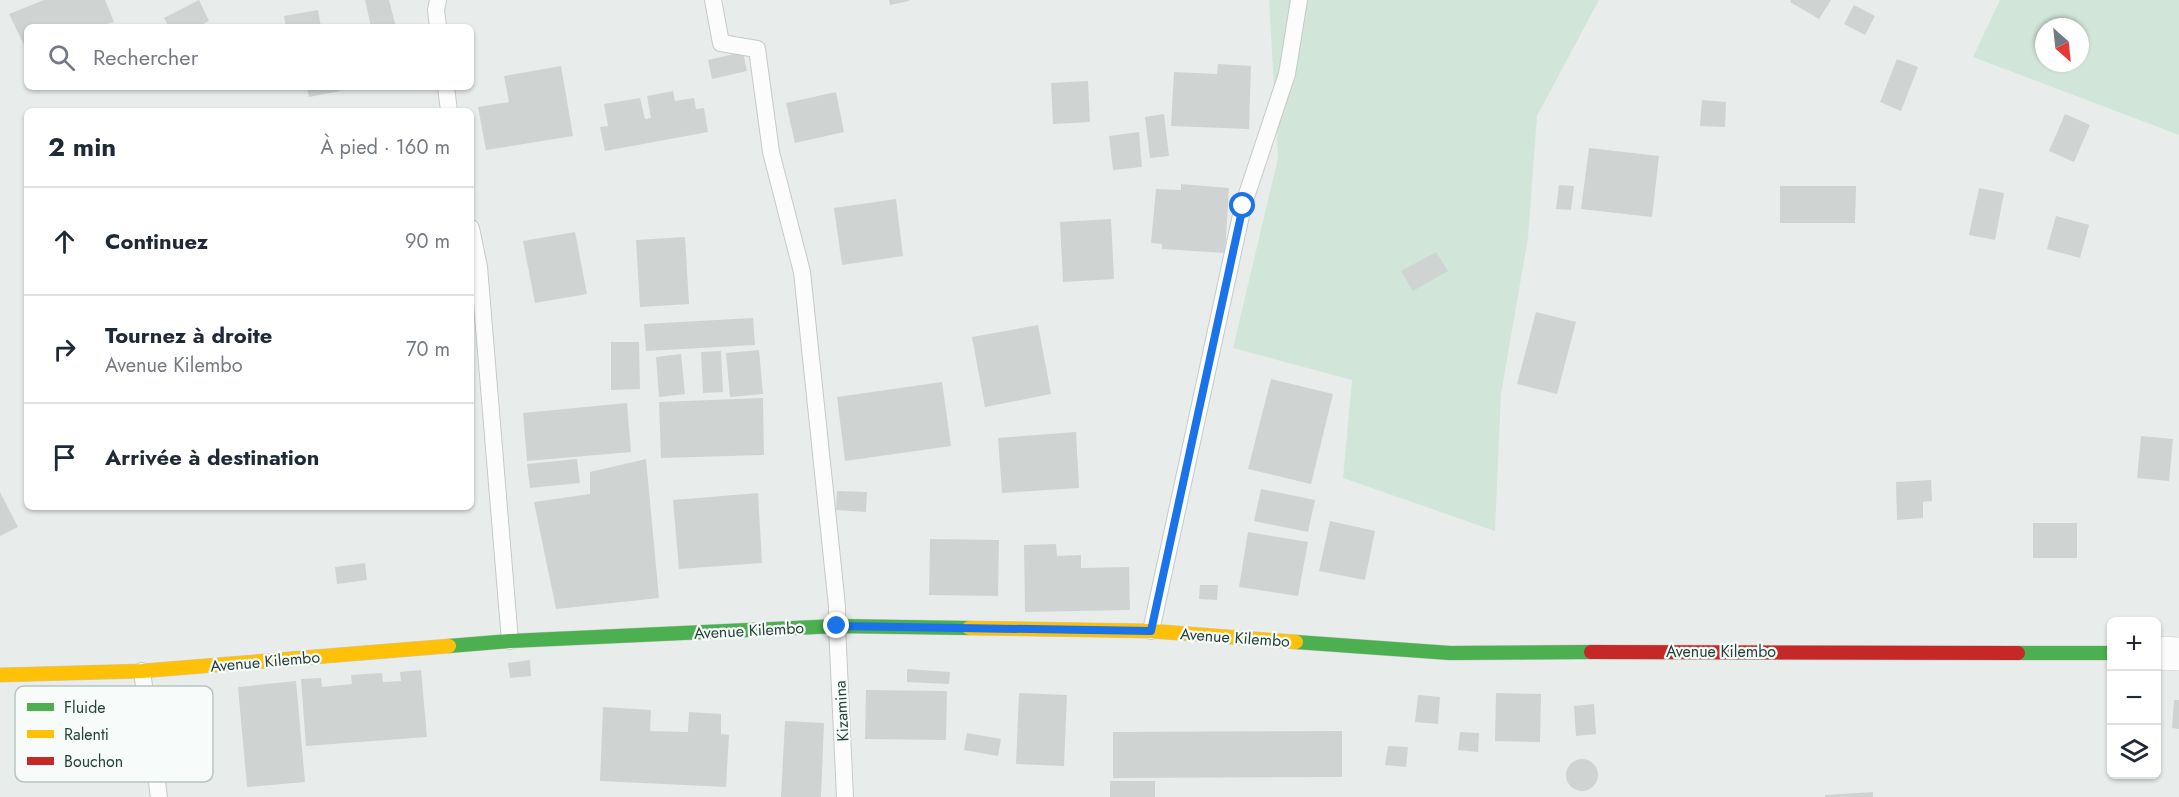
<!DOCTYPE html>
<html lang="fr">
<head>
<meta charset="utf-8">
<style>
  body { margin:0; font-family:Jost,sans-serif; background:#f6f6f7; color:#1f2937 }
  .controls { position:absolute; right:18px; bottom:18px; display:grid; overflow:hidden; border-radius:9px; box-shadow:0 2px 4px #0004 }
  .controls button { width:54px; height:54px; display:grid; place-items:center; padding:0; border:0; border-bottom:2px solid #e0e1e3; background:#fff; color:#1f2937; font:30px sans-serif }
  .compass { position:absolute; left:2035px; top:18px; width:54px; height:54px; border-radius:50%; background:#fff; box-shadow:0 2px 4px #0004; rotate:153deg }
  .stop { position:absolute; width:18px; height:18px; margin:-14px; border:4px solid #1a73e8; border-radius:50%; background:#fff }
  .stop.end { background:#1a73e8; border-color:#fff; box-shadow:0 2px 6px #0008 }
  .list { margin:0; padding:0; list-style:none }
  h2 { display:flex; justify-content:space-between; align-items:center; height:78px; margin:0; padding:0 24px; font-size:26px }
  h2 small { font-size:20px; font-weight:400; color:#747a83 }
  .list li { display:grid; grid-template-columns:39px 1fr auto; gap:18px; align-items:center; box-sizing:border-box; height:108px; padding:0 24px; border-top:2px solid #e0e1e3 }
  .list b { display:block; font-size:22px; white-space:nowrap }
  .list p { margin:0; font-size:20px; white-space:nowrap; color:#747a83 }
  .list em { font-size:20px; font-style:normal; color:#747a83 }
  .icon { flex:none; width:33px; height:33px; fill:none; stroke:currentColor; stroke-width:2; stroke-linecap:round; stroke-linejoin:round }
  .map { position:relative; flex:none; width:2179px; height:797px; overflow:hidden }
  .search { position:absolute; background:#fff; box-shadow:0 2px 4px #0004; left:24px; top:24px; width:450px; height:66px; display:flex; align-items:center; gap:15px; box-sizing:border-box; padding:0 21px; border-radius:9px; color:#747a83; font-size:22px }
  .panel { position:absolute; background:#fff; box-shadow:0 2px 4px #0004; left:24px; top:108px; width:450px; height:402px; border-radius:9px }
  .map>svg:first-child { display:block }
  .green { fill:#d1e6d8; fill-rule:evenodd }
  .building { fill:#cfd4d2 }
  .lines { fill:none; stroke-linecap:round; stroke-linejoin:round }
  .lane-casing { stroke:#c5cac8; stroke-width:18 }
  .street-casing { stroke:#c5cac8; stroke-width:34 }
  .fast-casing { stroke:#c3cbc8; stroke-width:15 }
  .slow-casing { stroke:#c3cbc8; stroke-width:15 }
  .jam-casing { stroke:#c3cbc8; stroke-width:15 }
  .lane { stroke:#fcfcfc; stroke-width:16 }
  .street { stroke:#fcfcfc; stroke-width:33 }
  .fast { stroke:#4caf50; stroke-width:14 }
  .slow { stroke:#ffc107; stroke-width:14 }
  .jam { stroke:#c62828; stroke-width:14 }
  .route { stroke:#1a73e8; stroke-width:8 }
  .labels { text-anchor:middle; stroke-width:4.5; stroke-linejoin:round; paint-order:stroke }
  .street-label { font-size:16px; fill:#24423a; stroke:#f7fbf9 }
  .key { fill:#f7fbf9; stroke:#b8c4c0; stroke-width:1.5 }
  .key-label { font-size:16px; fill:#24423a }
</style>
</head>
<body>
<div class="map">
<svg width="2179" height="797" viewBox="0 0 2179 797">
  <rect width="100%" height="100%" fill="#e8edeb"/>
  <g class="green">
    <polygon points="1269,0 1599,0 1537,116 1528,238 1501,394 1495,531 1343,478 1352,380 1233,348 1278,158"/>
    <path d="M2000 0H2179V135L1973 57ZM2044 27H2080V63H2044Z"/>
  </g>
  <g class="building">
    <polygon points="44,0 105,0 114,22 96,27 27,27 27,47 25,47 9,14"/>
    <polygon points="199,0 209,21 197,27 169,27 164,18"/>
    <polygon points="365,0 389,0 396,27 371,27"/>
    <polygon points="889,0 909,0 909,1 890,5"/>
    <polygon points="1791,0 1831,0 1819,19 1790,2"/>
    <polygon points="1854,5 1875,16 1865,35 1844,24"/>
    <polygon points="318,10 321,27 286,27 284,16"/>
    <polygon points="743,52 747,71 712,79 708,60"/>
    <polygon points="1897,59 1918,67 1901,111 1880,102"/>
    <polygon points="1218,64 1251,66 1249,129 1171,126 1174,72 1217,74"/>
    <polygon points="561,66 573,136 486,150 478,107 509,102 504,76"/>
    <polygon points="1088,81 1090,122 1053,124 1051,83"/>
    <polygon points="307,87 339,87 340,91 309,97"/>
    <polygon points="673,91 675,101 694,98 696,109 704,108 708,132 605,151 600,127 608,126 604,104 640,98 645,119 651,118 647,96"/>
    <polygon points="836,92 844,132 795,143 786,103"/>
    <polygon points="1702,100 1726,102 1725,127 1700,126"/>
    <polygon points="1164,114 1169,156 1150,158 1145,117"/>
    <polygon points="2065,114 2090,125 2074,162 2049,151"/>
    <polygon points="1139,132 1142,167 1113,170 1109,136"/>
    <polygon points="1589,148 1659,156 1652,217 1581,209"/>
    <polygon points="1181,184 1229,188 1225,253 1162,249 1162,244 1151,243 1156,189 1181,190"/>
    <polygon points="1559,185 1574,186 1571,210 1556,209"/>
    <polygon points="1780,186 1856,186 1855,223 1780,223"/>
    <polygon points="1979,188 2004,193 1995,240 1969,235"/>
    <polygon points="896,199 903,256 842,265 834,208"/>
    <polygon points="2056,216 2089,225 2080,258 2047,249"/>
    <polygon points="1111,219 1114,279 1063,282 1060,222"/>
    <polygon points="575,232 587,294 535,303 523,241"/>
    <polygon points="685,237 689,304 640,307 636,240"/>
    <polygon points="1436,252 1448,271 1413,291 1401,271"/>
    <polygon points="1536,312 1576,322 1557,394 1517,384"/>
    <polygon points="753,318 755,345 646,351 644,324"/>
    <polygon points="1038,325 1051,394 985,407 972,337"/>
    <polygon points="611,342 639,342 640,389 611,390"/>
    <polygon points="759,350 763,394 730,397 726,353"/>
    <polygon points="721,351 723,392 703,393 701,352"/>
    <polygon points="681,354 685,394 659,397 656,357"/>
    <polygon points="1271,379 1333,394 1311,484 1248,469"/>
    <polygon points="942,382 951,446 845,461 837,397"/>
    <polygon points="763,398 764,455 661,458 659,402"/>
    <polygon points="627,403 631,452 527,461 523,413"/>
    <polygon points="1076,432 1079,488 1002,493 998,438"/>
    <polygon points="2141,436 2173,439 2169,481 2137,478"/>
    <polygon points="577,459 580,483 530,488 527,464"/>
    <polygon points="646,459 659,598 556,609 534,502 590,494 590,472"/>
    <polygon points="1931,480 1932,501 1923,502 1923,518 1897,520 1896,482"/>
    <polygon points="1261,489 1315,500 1308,532 1254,521"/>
    <polygon points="837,491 867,492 866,512 836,510"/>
    <polygon points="0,492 18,527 0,536"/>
    <polygon points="758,493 762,563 679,569 673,500"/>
    <polygon points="1330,521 1375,531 1365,580 1319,571"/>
    <rect x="2033" y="523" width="44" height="35"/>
    <polygon points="1248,532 1308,542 1298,596 1239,587"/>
    <polygon points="930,539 999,540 998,596 929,595"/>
    <polygon points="1056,544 1057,556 1081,555 1081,568 1129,567 1130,610 1025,612 1024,545"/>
    <polygon points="365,563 367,580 337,584 335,567"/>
    <polygon points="1200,585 1218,585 1217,600 1199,599"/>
    <polygon points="530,660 531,676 510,678 508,663"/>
    <polygon points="907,669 950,672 949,684 907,682"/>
    <polygon points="421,670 427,737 306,746 301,679 321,678 322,687 352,684 351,675 382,673 383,682 401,681 400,672"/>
    <polygon points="296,681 305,782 247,787 238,687"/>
    <polygon points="866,690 947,691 946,740 865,739"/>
    <polygon points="1019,693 1067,695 1064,766 1016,764"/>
    <polygon points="1496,693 1541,694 1540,742 1495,741"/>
    <polygon points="1418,695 1440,697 1438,724 1415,722"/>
    <polygon points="2174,700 2179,700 2179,729 2172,728"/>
    <polygon points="1594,704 1596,734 1576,736 1574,706"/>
    <polygon points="603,707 651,710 650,731 688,732 689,712 721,714 721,734 729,735 726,787 600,781"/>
    <polygon points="785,721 824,723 821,797 781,797"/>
    <polygon points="1342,731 1342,777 1113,778 1113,732"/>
    <polygon points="1460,732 1479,733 1478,752 1458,750"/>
    <polygon points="967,733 1001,739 998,756 964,750"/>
    <polygon points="1388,746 1408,747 1406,767 1385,765"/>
    <circle cx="1582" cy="775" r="16"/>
    <rect x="1110" y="781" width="45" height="16"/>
    <polygon points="1873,792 1873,797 1825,797 1825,795"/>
  </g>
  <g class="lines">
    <defs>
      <g id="lane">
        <polyline points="438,0 436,10 438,27"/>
        <polyline points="713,0 721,43 757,49 771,152 802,272 837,606 837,626 845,797"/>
        <polyline points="446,87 449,111"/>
        <polyline points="471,228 479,267 510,641"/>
        <polyline points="1151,631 1243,206 1287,74 1299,0"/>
        <polyline points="142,671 159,797"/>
      </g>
      <polyline id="street" points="2156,653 2179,654"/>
      <g id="fast">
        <polyline points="1296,642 1450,653 1591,652"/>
        <polyline points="449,646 510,641 837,626 969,628"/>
        <polyline points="2018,653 2112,653"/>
      </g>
      <g id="slow">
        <polyline points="969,628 1151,631 1296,642"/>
        <polyline points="0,675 142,671 449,646"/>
      </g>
      <polyline id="jam" points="1591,652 2018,653"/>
    </defs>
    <use href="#lane" class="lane-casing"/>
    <use href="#street" class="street-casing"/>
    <use href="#fast" class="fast-casing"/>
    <use href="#slow" class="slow-casing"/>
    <use href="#jam" class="jam-casing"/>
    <use href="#lane" class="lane"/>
    <use href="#street" class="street"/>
    <use href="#fast" class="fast"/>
    <use href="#slow" class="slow"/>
    <use href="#jam" class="jam"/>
  </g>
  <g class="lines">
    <polyline class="route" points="837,626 1151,631 1243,206"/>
  </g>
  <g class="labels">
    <g class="street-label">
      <text transform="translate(749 630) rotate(-3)" y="6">Avenue Kilembo</text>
      <text transform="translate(1235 637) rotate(4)" y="6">Avenue Kilembo</text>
      <text x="1721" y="657">Avenue Kilembo</text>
      <text transform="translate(265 661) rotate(-5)" y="6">Avenue Kilembo</text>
      <text transform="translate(841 711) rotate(-93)" y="6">Kizamina</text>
    </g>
  </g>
  <rect x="15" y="686" width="198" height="96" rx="9" class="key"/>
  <rect x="27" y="703" width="27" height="8" fill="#4caf50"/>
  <rect x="27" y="730" width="27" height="8" fill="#ffc107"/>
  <rect x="27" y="757" width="27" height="8" fill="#c62828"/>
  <g class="key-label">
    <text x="64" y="713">Fluide</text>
    <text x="64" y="740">Ralenti</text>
    <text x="64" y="767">Bouchon</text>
  </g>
</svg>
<div class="controls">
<button>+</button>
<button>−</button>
<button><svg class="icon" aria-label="layers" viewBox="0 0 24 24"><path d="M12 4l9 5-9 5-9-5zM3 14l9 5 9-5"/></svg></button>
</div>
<svg class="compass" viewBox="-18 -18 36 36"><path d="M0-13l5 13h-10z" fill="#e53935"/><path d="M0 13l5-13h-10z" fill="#747a83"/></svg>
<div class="stop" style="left:1243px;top:206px"></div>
<div class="stop end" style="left:837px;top:626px"></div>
<div class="search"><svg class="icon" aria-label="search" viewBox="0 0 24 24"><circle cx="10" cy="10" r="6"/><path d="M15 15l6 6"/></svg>Rechercher</div>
<section class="panel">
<h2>2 min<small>À pied · 160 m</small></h2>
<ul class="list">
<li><svg class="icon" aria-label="ahead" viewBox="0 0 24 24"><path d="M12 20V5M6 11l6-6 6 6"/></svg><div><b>Continuez</b></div><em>90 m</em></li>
<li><svg class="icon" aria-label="right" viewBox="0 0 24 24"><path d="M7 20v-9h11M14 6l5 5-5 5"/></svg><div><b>Tournez à droite</b><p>Avenue Kilembo</p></div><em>70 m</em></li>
<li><svg class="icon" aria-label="arrive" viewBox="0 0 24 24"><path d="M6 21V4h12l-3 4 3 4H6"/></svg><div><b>Arrivée à destination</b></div></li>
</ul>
</section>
</div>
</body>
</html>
